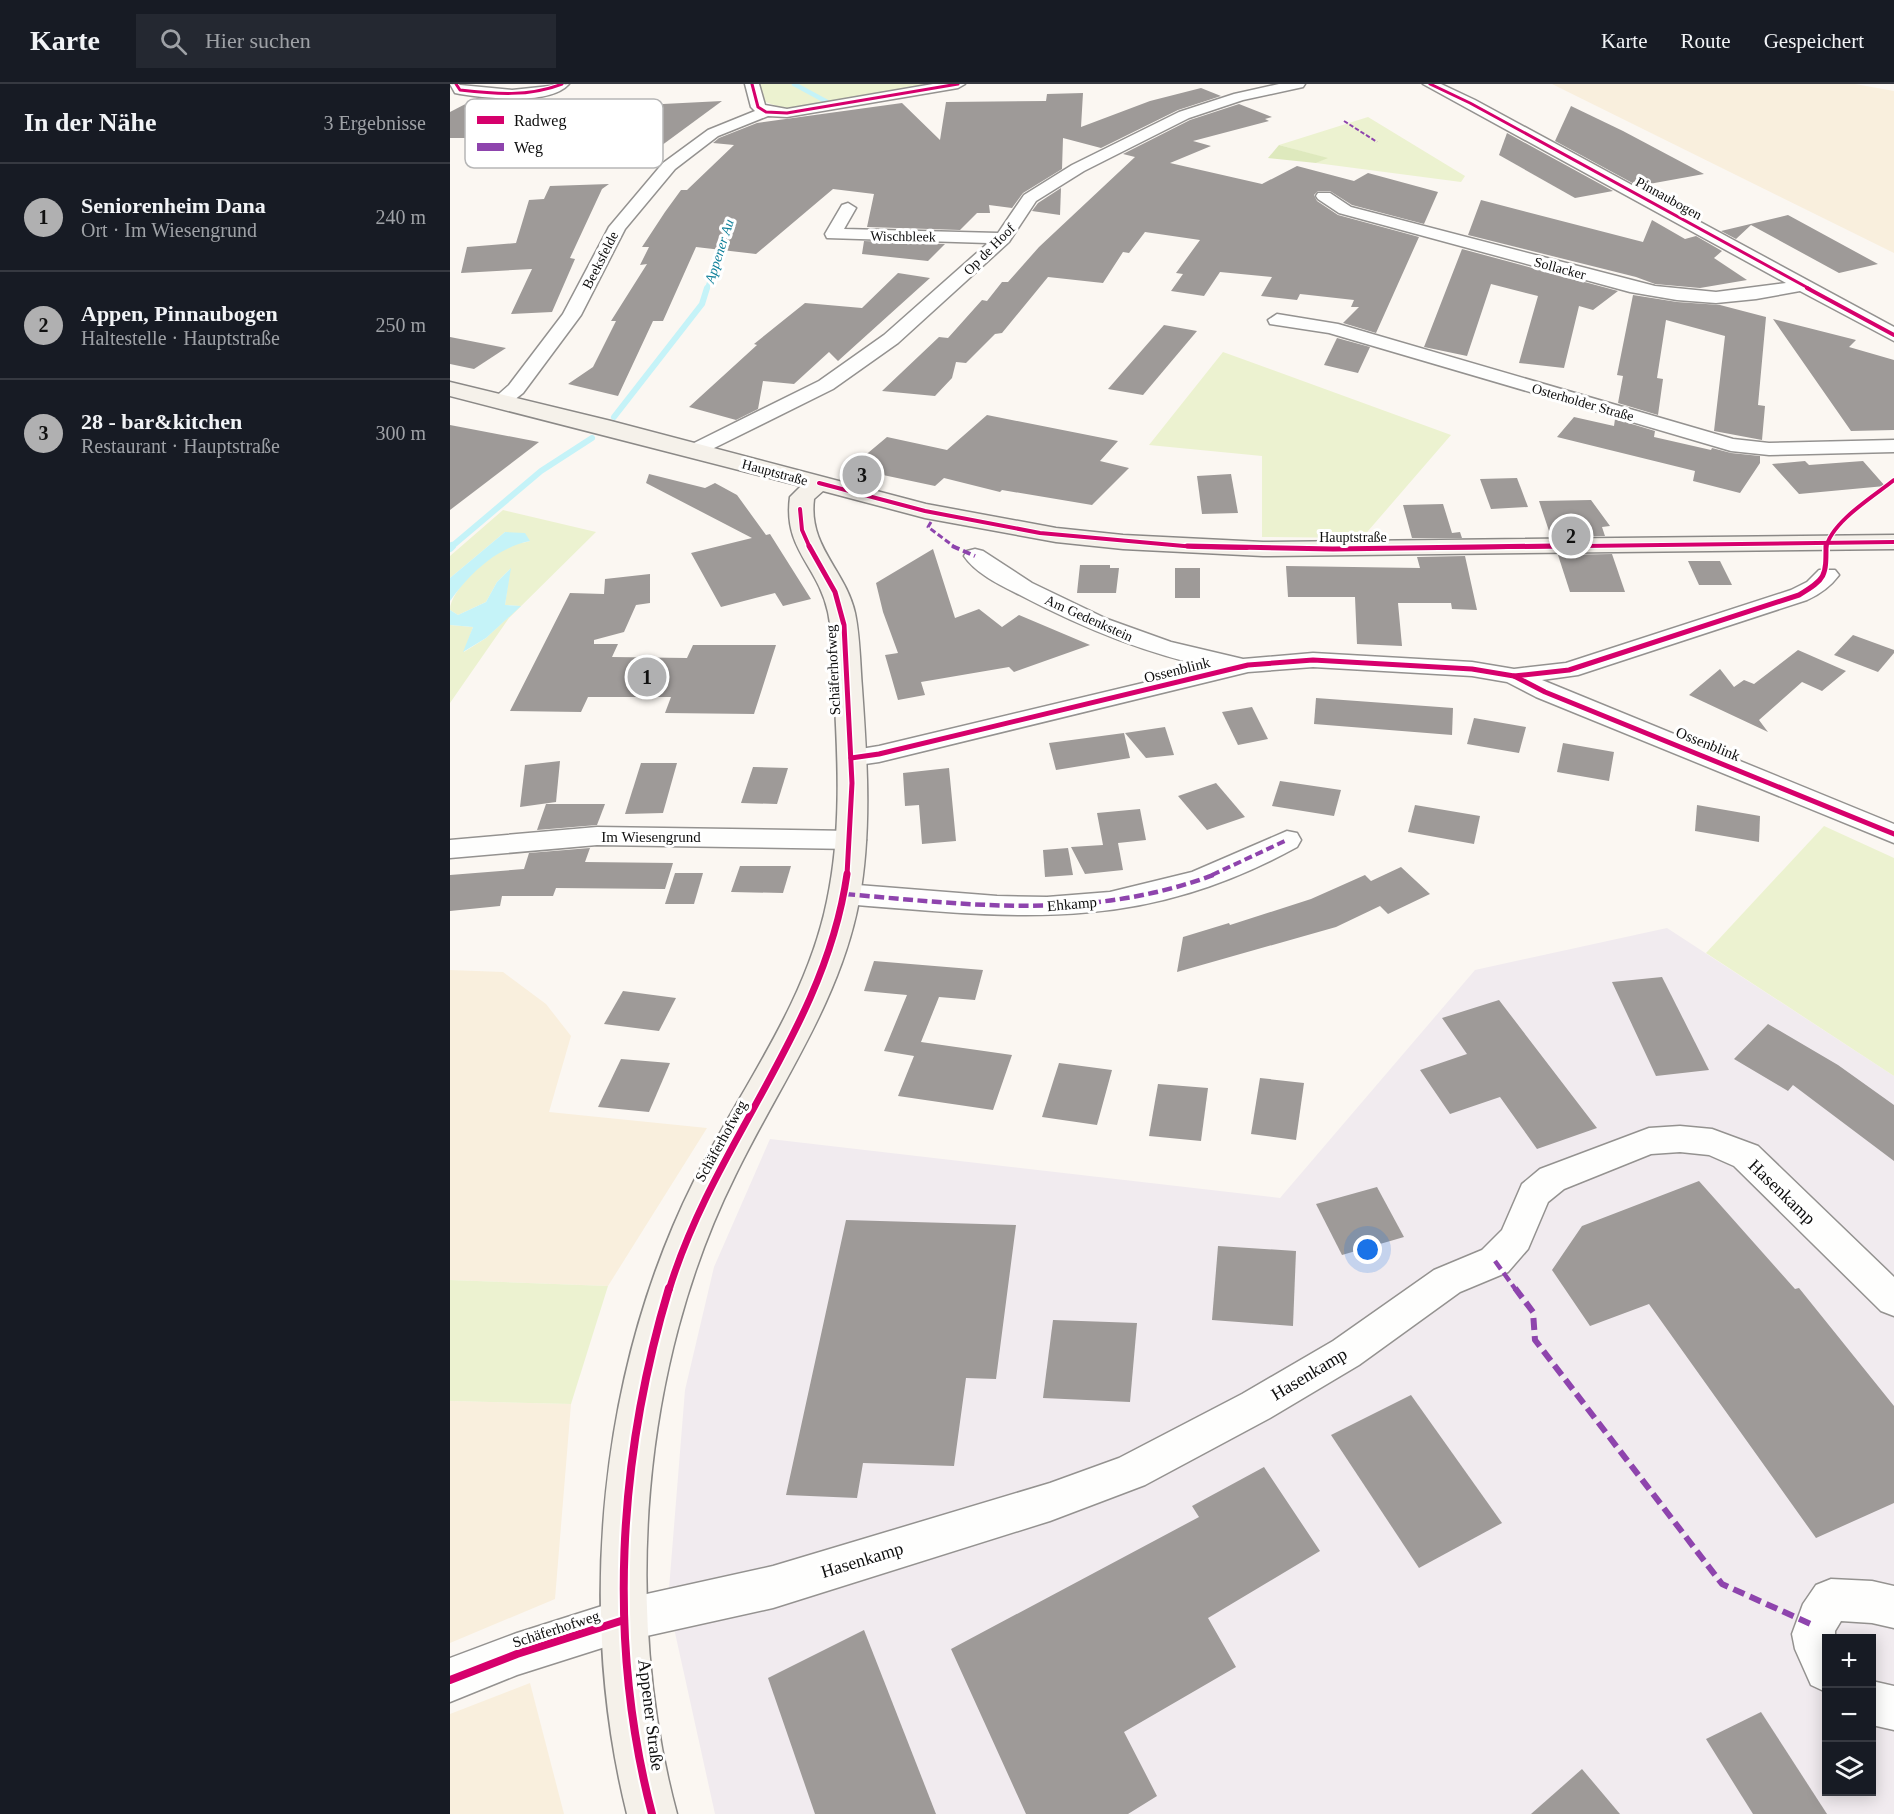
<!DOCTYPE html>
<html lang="de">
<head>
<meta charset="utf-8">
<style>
  body { margin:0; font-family:Georgia,serif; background:#242831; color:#f1f3f6 }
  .controls { position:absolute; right:18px; bottom:18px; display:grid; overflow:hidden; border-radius:0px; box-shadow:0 3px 15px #0003 }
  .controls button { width:54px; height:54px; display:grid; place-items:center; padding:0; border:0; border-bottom:2px solid #363941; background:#171b24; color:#f1f3f6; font:30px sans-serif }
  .you { position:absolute; left:918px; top:1166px; width:21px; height:21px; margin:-15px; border:4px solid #fff; border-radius:50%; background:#1a73e8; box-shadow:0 0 0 9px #1a73e833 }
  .badge { display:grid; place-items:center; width:39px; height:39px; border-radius:50%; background:#b0b0b1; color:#111; font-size:20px; font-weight:700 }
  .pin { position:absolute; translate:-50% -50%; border:3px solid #fff; box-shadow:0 2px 6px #0006 }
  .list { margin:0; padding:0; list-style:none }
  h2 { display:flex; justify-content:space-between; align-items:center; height:78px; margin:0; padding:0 24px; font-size:26px }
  h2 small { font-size:20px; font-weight:400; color:#9ea1a6 }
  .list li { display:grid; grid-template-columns:39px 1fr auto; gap:18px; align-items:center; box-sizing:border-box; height:108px; padding:0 24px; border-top:2px solid #363941 }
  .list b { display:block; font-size:22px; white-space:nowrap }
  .list p { margin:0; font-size:20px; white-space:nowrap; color:#9ea1a6 }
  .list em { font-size:20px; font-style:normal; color:#9ea1a6 }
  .icon { flex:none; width:33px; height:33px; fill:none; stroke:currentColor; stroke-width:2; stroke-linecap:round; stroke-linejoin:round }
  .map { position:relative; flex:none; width:1444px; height:1730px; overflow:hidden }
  header { display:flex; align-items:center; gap:36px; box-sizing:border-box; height:84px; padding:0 30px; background:#171b24; border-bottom:2px solid #363941 }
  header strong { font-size:28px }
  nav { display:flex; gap:33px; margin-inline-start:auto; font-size:21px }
  .search { width:420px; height:54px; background:#242831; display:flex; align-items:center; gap:15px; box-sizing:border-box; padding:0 21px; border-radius:0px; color:#9ea1a6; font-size:22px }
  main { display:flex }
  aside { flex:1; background:#171b24 }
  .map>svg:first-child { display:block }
  .industrial { fill:#f1ebef; fill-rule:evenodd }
  .farmland { fill:#f9efdd }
  .green { fill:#ecf2d0 }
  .forest { fill:#dee9bd }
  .water { fill:#c5f3f8 }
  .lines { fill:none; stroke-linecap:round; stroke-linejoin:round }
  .stream-far2 { stroke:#c5f3f8; stroke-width:4.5 }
  .stream-far1 { stroke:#c5f3f8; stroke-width:6 }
  .stream { stroke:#c5f3f8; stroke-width:8 }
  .building { fill:#9e9a98 }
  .street-casing { stroke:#949290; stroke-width:3 }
  .secondary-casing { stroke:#8b8987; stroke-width:3 }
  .street { fill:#fefefd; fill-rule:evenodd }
  .secondary { fill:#f5f1ea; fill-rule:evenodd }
  .quiet-far4 { stroke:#8e44ad; stroke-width:2; stroke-dasharray:4.5 2; stroke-linecap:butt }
  .quiet-far3 { stroke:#8e44ad; stroke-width:3; stroke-dasharray:6 3; stroke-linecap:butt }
  .quiet-far2 { stroke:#8e44ad; stroke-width:4; stroke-dasharray:8 4; stroke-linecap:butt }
  .quiet-far1 { stroke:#8e44ad; stroke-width:4.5; stroke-dasharray:10 4.5; stroke-linecap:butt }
  .quiet { stroke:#8e44ad; stroke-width:6; stroke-dasharray:12 6; stroke-linecap:butt }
  .cycleway-far4-casing { stroke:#fff; stroke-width:5 }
  .cycleway-far3-casing { stroke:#fff; stroke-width:6 }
  .cycleway-far2-casing { stroke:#fff; stroke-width:8 }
  .cycleway-far1-casing { stroke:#fff; stroke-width:10 }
  .cycleway-casing { stroke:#fff; stroke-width:12 }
  .cycleway-far4 { stroke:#d6006c; stroke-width:3 }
  .cycleway-far3 { stroke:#d6006c; stroke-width:4 }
  .cycleway-far2 { stroke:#d6006c; stroke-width:5 }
  .cycleway-far1 { stroke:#d6006c; stroke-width:7 }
  .cycleway { stroke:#d6006c; stroke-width:8 }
  .labels { text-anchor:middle; stroke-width:6; stroke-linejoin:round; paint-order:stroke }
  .far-street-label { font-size:14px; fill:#0d0d0d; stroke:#fff }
  .far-water-label { font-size:14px; font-style:italic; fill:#0d7f99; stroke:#fff }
  .street-label { font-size:15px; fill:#0d0d0d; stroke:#fff }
  .near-street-label { font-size:18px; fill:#0d0d0d; stroke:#fff }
  .key { fill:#fff; stroke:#b6b6b6; stroke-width:1.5 }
  .key-label { font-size:16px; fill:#0d0d0d }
</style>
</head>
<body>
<header>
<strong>Karte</strong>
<div class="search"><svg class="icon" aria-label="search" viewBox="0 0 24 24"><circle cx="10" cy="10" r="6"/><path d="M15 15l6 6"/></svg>Hier suchen</div>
<nav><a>Karte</a><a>Route</a><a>Gespeichert</a></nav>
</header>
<main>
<aside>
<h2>In der Nähe<small>3 Ergebnisse</small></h2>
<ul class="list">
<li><span class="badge">1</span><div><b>Seniorenheim Dana</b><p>Ort · Im Wiesengrund</p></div><em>240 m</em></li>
<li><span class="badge">2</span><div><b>Appen, Pinnaubogen</b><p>Haltestelle · Hauptstraße</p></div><em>250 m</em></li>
<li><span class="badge">3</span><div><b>28 - bar&amp;kitchen</b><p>Restaurant · Hauptstraße</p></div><em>300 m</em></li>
</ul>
</aside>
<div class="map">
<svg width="1444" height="1730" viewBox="0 0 1444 1730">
  <rect width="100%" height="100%" fill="#fbf7f2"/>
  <path class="industrial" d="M1217 844 1444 992V1730H265L218 1517 235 1306 264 1183 320 1055 830 1114 1025 886ZM1376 1554H1422V1708H1376Z"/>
  <g class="farmland">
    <polygon points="1102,0 1405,0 1444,7 1444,169"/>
    <polygon points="0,886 53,888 96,920 121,952 99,1028 257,1044 158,1202 0,1196"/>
    <polygon points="0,1317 121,1320 105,1515 0,1559"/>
    <polygon points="80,1599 114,1730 0,1730 0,1630"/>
  </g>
  <g class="green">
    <polygon points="309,0 488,0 338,26 310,16"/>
    <polygon points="918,33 1015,92 1011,98 866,79 876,74 829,61"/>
    <polygon points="773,268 1001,351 912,454 812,453 812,372 699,361"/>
    <path d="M53 426 146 448 59 534 0 619V541L23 543 14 568 36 554 70 522 55 521 60 485 47 498 36 518 8 531 0 526C0 505 42 468 61 461 67 459 74 459 80 457L55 448 0 494V472Z"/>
    <polygon points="1374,742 1444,774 1444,992 1256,869"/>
    <polygon points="0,1196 158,1202 121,1320 0,1317"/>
  </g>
  <polygon class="forest" points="829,61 878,74 866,79 818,74"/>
  <g class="water">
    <path d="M55 448 75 449 80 457C46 464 20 489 0 517V494Z"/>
    <polygon points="61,484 55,521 71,522 36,554 13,568 23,543 0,541 0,526 8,531 36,518 47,498"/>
  </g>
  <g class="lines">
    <g class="stream-far2">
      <polyline points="344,0 381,20"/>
      <polyline points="257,205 274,154"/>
    </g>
    <g class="stream-far1">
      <polyline points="164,333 252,220 257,204"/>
      <polyline points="0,464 91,387 142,354"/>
    </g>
    <polyline class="stream" points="0,464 2,462"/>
  </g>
  <g class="building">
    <polygon points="751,4 771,12 728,26 651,64 613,54 612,85 573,109 562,124 539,121 540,129 527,129 510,146 417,143 424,110 383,105 306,170 246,163 213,237 203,237 168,312 118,300 143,283 166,237 161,237 197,180 190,181 199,163 192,163 215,128 231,106 237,106 284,61 263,59 269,54 307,39 452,19 490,56 496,18 596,17 597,10 633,9 631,43 700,17"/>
    <polygon points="27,14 52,17 25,54 0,54 0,28"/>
    <polygon points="272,17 200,70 213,20"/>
    <polygon points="789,20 822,33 815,35 819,37 743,57 761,62 720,79 812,100 847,82 904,97 918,89 988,108 974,140 902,121 880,107 868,107 864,111 867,117 888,131 969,153 926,249 893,239 909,223 901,223 904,216 850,210 847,216 811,212 822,193 770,188 754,212 721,207 733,190 726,189 750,156 695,148 679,169 673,168 653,199 598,193 552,249 545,250 516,279 506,278 502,294 485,312 432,307 489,253 498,254 532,216 537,217 552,198 558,198 589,163 685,73 673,70 740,36"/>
    <polygon points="1121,22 1173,47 1254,90 1188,102 1105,57"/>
    <polygon points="1057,49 1163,107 1125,114 1049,71"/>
    <polygon points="159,100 152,105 120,174 125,175 102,228 61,230 82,185 11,189 17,163 66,159 79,116 94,115 100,102"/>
    <polygon points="611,104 610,131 582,127 588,119"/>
    <polygon points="1031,116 1193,158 1202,136 1235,155 1246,152 1272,167 1264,174 1297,196 1250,204 1205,200 1186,193 1018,151"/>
    <polygon points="1338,131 1428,180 1389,189 1301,141 1286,155 1271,147"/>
    <polygon points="414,157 495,160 478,177 412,170"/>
    <polygon points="1012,165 1168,207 1143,226 1129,222 1114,284 1069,279 1088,212 1041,200 1017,272 974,263"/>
    <polygon points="448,189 480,194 388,277 379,268 344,300 313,297 308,325 286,336 239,323 307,261 304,260 355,219 412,224"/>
    <polygon points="1183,211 1227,218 1270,221 1316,233 1308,321 1315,322 1312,356 1264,347 1275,252 1216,236 1207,294 1213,295 1208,331 1168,319 1173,292 1167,291"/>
    <polygon points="1323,235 1406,256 1399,263 1444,276 1444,346 1401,347"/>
    <polygon points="714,241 747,247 693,311 658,305"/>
    <polygon points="0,253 56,264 24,285 0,280"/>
    <polygon points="887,254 920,263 908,289 874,281"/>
    <polygon points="537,331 668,357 650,377 679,384 642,421 552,406 550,408 494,394 485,402 400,384 437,353 497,366"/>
    <polygon points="1124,333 1164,342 1165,335 1205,347 1204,353 1261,366 1262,364 1281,369 1310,372 1310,379 1290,409 1243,397 1245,387 1107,353"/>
    <polygon points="0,341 89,358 0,426"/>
    <polygon points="1355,377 1359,381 1413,377 1435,402 1349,410 1322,380"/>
    <polygon points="199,390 255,404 265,399 287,411 316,451 320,450 361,515 333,522 325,509 271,523 241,469 302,454 196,399"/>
    <polygon points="781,390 788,429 752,430 747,392"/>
    <polygon points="1067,394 1078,423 1041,425 1030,395"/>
    <polygon points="1141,416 1160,442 1152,443 1155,452 1101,453 1089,417"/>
    <polygon points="993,420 1002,449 1010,448 1012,454 962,454 953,421"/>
    <polygon points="483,465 505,534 529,525 552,543 569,531 640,561 564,588 559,583 471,598 475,611 448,616 435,571 448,569 433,528 426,499"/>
    <polygon points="1162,470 1175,508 1120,508 1108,471"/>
    <polygon points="1015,472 1027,526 1002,525 1001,519 948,519 952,562 907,560 905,513 838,513 836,482 970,484 967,473"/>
    <polygon points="1238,477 1270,477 1282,501 1249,501"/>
    <polygon points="630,481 660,481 660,484 669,484 666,509 627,509"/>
    <rect x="725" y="484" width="25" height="30"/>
    <polygon points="200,490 200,519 186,521 174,548 144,556 144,560 168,560 162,573 237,574 243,561 326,561 304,630 215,629 221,613 138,613 131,628 60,627 120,509 154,510 155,495"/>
    <polygon points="1403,551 1444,566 1444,569 1428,588 1384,571"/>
    <polygon points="1348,566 1396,587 1372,607 1352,598 1309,636 1318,648 1239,611 1270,585 1284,603 1294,596 1304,600"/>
    <polygon points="866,614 1003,624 1002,651 864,640"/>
    <polygon points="802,623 818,655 788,661 772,628"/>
    <polygon points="1024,634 1076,643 1069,669 1017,660"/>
    <polygon points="715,643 724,671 696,674 675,649"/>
    <polygon points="674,649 680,674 606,686 599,659"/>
    <polygon points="1113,659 1164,668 1159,697 1107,688"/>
    <polygon points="110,677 106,718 70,723 75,681"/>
    <polygon points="191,679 227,679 213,729 175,730"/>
    <polygon points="303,683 338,684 327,720 291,719"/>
    <polygon points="499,684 506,757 472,760 469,721 455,722 453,689"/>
    <polygon points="830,697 891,706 884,732 822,722"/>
    <polygon points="766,699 795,733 757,746 728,712"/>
    <polygon points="96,720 155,720 147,741 87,746"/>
    <polygon points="965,721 1030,732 1024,760 958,748"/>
    <polygon points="1247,721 1310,732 1309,758 1245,747"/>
    <polygon points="690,725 696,756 668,759 673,786 635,790 621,763 653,761 647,729"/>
    <polygon points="140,764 135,778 223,779 215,805 106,804 103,812 52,812 50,822 0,827 0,791 74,785 79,769"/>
    <polygon points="618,764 623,791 595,793 593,766"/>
    <polygon points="290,782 341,782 333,809 281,808"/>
    <polygon points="951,783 980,810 938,830 930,822 886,843 727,888 733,853 779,839 780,841 861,815 915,791 921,797"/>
    <polygon points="225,789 253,789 244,820 215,820"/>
    <polygon points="424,877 533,886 525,916 489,913 471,958 562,971 543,1026 448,1012 464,972 434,967 457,911 414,907"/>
    <polygon points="1212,893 1259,986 1206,992 1162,898"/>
    <polygon points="173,907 226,914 209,947 154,940"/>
    <polygon points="1049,916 1147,1044 1087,1065 1050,1013 1000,1030 970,986 1017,970 992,934"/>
    <polygon points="1318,940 1388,981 1444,1021 1444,1077 1343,1001 1338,1007 1284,975"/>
    <polygon points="171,975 220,979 199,1028 148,1023"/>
    <polygon points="609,979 662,986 647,1041 592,1033"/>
    <polygon points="810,994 854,999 846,1056 801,1050"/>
    <polygon points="708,1000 758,1004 751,1057 699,1052"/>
    <polygon points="1249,1097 1345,1205 1349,1204 1444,1322 1444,1419 1366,1454 1199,1220 1140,1242 1102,1186 1132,1142"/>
    <polygon points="927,1103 954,1153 892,1171 866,1120"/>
    <polygon points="396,1136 566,1141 546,1295 516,1294 504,1382 413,1379 407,1414 336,1411"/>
    <polygon points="768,1162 846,1167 843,1242 762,1236"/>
    <polygon points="603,1236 687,1239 680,1318 593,1314"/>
    <polygon points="961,1311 1052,1439 969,1484 881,1351"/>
    <polygon points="814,1383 870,1467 758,1534 786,1583 674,1648 707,1712 678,1730 576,1730 501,1565 749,1433 742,1422"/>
    <polygon points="414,1546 486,1730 365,1730 318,1594"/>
    <polygon points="1311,1628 1377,1730 1303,1730 1256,1655"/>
    <polygon points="1132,1685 1170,1730 1081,1730"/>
  </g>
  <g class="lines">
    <defs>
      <g id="street">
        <path d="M0 0 62 6 119 0C99 22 37 14 10 10L5 9Z"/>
        <polygon points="295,0 309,0 315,21 337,25 483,0 515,0 508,4 337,33 318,32 268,52 225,85 175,145 131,231 73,309 59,320 45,320 42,316 59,301 113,230 159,143 213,79 258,46 305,27 301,23"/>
        <polygon points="829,0 855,0 853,3 793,16 739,34 634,87 586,117 559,158 448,259 383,305 252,370 238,370 235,366 238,362 369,297 434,251 538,159 377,154 375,150 392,121 398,119 406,124 394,145 548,149 574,111 622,81 729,28 784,10"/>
        <polygon points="973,0 991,0 1025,16 1444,243 1444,257 1350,207 1306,215 1266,219 1227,216 1180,208 889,129 868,115 866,112 868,109 880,109 901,123 1205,202 1266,208 1336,199"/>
        <polygon points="827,230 888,240 1283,355 1319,359 1444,356 1444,368 1319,371 1281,367 879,249 820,240 818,236"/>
        <path d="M525 465 533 467 582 499 657 535 721 558 793 575 863 569 1022 578 1064 585 1116 579 1341 506 1357 498 1369 486H1385L1389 491C1380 503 1370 510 1357 516L1128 591 1092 596 1444 740V759L1086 613 1057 598 1022 592 863 583 798 588 429 678 401 682 392 680 388 674 392 668 429 662 760 583C693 569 631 543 570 511 552 502 526 490 514 472L517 467Z"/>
        <polygon points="147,743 402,747 412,749 416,756 412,763 402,765 147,761 0,774 0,756"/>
        <path d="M837 747 847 749 851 756 847 763C688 850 568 834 395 820L385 817 381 810 385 803 395 800 547 812 597 813 660 808 742 788Z"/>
        <polygon points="1230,1042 1262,1045 1308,1062 1444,1193 1444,1232 1431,1227 1284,1082 1259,1071 1230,1068 1201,1070 1114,1105 1098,1118 1078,1165 1058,1188 1010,1208 909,1281 820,1334 695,1401 600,1437 323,1524 174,1557 67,1591 0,1618 0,1574 67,1549 174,1515 323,1482 600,1399 669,1374 792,1310 883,1257 984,1186 1032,1166 1052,1146 1072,1100 1090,1085 1199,1044"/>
        <polygon points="1381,1495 1422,1497 1444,1502 1444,1544 1422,1539 1391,1537 1385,1547 1385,1554 1376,1554 1376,1608 1361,1601 1345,1565 1342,1550 1353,1520 1366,1501"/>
        <polygon points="1422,1597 1444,1602 1444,1646 1422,1641"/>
      </g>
      <path id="secondary" d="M0 298 161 337 476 420 606 444 673 451 813 458 1444 451V465L813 472 673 465 606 458 475 434 373 407 364 415C358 463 395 485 405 529 410 553 410 579 412 604 417 675 422 747 409 817 390 918 329 1001 285 1092 191 1281 172 1526 227 1730H177C126 1525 150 1285 244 1097 291 1004 356 920 377 817 392 747 388 674 384 603 382 578 383 552 378 528 368 481 333 466 340 413L351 402 0 312Z"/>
    </defs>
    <use href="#street" class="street-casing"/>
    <use href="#secondary" class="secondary-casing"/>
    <use href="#street" class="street"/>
    <use href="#secondary" class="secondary"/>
    <polyline class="quiet-far4" points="894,37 927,58"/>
    <polyline class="quiet-far3" points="481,438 478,443 506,464"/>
    <g class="quiet-far2">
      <polyline points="502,462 525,472"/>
      <polyline points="762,791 837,756"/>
    </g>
    <g class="quiet-far1">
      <path d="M395 810C523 821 642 837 766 790"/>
      <polyline points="1045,1177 1066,1206"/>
    </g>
    <polyline class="quiet" points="1065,1204 1083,1228 1085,1256 1272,1500 1363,1541"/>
    <defs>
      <g id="cycleway-far4">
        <path d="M6 0 10 6C45 10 79 13 112 0"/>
        <polyline points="302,0 308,23 316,28 337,29 508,0"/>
        <polyline points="980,0 1020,19 1360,205"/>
      </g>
      <g id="cycleway-far3">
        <polyline points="1357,204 1444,251"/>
        <polyline points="369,399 475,427 590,449 745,463 797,464"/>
        <polyline points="350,425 352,446 360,464"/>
        <polyline points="983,464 1444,458"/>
        <path d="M1376 464C1381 438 1424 412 1444 396"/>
      </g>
      <g id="cycleway-far2">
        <polyline points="359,462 385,508 394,541 402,699 397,791"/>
        <polyline points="737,462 883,465 1103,462"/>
        <polyline points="1064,592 1095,608 1444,750"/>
        <path d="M401 674 429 670 798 581 863 576 1022 585 1064 592 1119 586 1349 511C1376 495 1376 492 1376 462"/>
      </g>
      <path id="cycleway-far1" d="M219 1206C264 1058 375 945 397 790"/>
      <g id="cycleway">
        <polyline points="0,1596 67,1570 174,1536"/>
        <path d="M202 1730C157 1558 168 1374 219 1204"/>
      </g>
    </defs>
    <use href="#cycleway-far4" class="cycleway-far4-casing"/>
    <use href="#cycleway-far3" class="cycleway-far3-casing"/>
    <use href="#cycleway-far2" class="cycleway-far2-casing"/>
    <use href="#cycleway-far1" class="cycleway-far1-casing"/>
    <use href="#cycleway" class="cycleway-casing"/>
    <use href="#cycleway-far4" class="cycleway-far4"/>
    <use href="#cycleway-far3" class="cycleway-far3"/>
    <use href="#cycleway-far2" class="cycleway-far2"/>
    <use href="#cycleway-far1" class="cycleway-far1"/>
    <use href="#cycleway" class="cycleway"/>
  </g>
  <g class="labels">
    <g class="far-street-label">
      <text transform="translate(1219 114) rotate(29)" y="5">Pinnaubogen</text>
      <text transform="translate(453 152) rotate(1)" y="5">Wischbleek</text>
      <text transform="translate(539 165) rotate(-45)" y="5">Op de Hoof</text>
      <text transform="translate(150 176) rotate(-63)" y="5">Beeksfelde</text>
      <text transform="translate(1110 184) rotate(15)" y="5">Sollacker</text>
      <text transform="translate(1133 318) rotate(16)" y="5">Osterholder Straße</text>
      <text transform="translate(325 388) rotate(15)" y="5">Hauptstraße</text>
      <text x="903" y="458">Hauptstraße</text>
      <text transform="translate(639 534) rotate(24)" y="5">Am Gedenkstein</text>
    </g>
    <g class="far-water-label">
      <text transform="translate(269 167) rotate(-72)" y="5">Appener Au</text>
    </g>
    <g class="street-label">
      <text transform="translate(383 586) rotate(-93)" y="5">Schäferhofweg</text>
      <text transform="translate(727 586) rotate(-14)" y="5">Ossenblink</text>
      <text transform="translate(1258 660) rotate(22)" y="5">Ossenblink</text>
      <text x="201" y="758">Im Wiesengrund</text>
      <text transform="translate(622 820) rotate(-5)" y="5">Ehkamp</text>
      <text transform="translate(271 1057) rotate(-61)" y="5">Schäferhofweg</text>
      <text transform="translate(106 1545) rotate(-18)" y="5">Schäferhofweg</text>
    </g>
    <g class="near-street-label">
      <text transform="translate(1332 1108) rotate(44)" y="6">Hasenkamp</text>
      <text transform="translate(859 1290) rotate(-31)" y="6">Hasenkamp</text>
      <text transform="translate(412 1476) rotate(-17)" y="6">Hasenkamp</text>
      <text transform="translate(201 1631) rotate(83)" y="6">Appener Straße</text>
    </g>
  </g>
  <rect x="15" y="15" width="198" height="69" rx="9" class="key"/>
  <rect x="27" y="32" width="27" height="8" fill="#d6006c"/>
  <rect x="27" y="59" width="27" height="8" fill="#8e44ad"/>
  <g class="key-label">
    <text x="64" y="42">Radweg</text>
    <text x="64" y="69">Weg</text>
  </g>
</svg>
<div class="controls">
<button>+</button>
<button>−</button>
<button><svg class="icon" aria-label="layers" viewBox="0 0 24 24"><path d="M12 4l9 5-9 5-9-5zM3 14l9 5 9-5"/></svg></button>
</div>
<div class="you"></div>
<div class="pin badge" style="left:197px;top:593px">1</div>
<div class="pin badge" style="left:1121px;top:452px">2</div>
<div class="pin badge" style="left:412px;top:391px">3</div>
</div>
</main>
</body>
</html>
